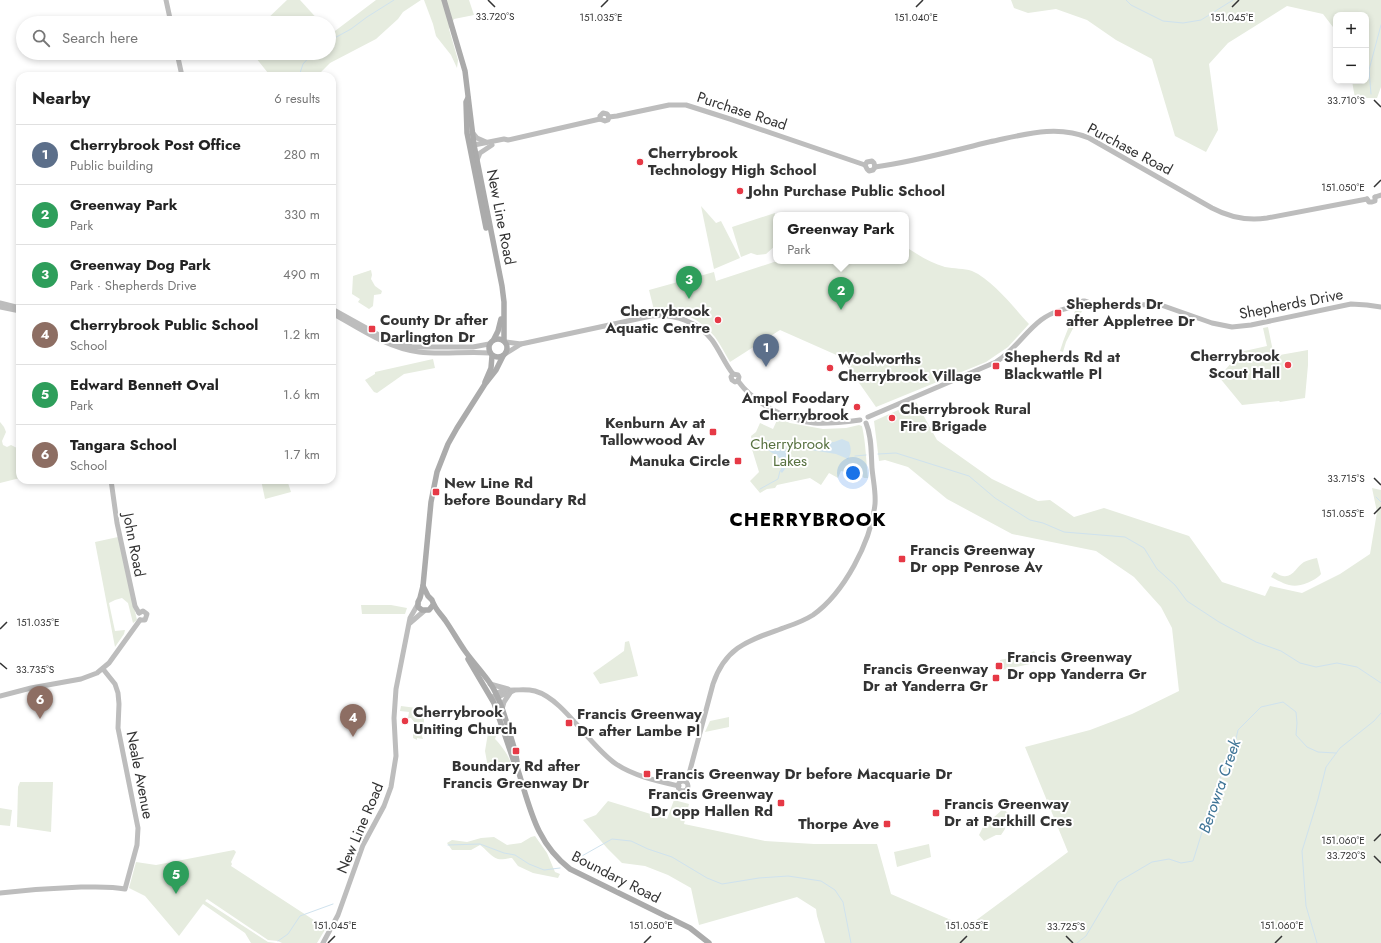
<!DOCTYPE html>
<html lang="en">
<head>
<meta charset="utf-8">
<style>
  body { margin:0; font-family:Jost,sans-serif; background:#f2f2f2; color:#222 }
  .controls { position:absolute; right:12px; top:12px; display:grid; overflow:hidden; border-radius:8px; box-shadow:0 2px 6px #0003 }
  .controls button { width:36px; height:36px; display:grid; place-items:center; padding:0; border:0; border-bottom:1px solid #e0e0e0; background:#fff; color:#222; font:20px sans-serif }
  .you { position:absolute; left:853px; top:473px; width:14px; height:14px; margin:-10px; border:3px solid #fff; border-radius:50%; background:#1a73e8; box-shadow:0 0 0 6px #1a73e833 }
  .badge { display:grid; place-items:center; width:26px; height:26px; border-radius:50%; background:#e63946; color:#fff; font-size:13px; font-weight:700 }
  .pin { position:absolute; translate:-50% -33px; filter:drop-shadow(0 1px 2px #0008) }
  .pin::after { content:''; position:absolute; top:21px; width:14px; height:12px; background:inherit; clip-path:polygon(0 0,100% 0,50% 100%) }
  .popup { position:absolute; left:773px; top:212px; width:136px; height:52px; box-sizing:border-box; display:grid; place-content:center; border-radius:8px; background:#fff; filter:drop-shadow(0 1px 3px #0005); font-size:13px; white-space:nowrap; color:#767676 }
  .popup b { font-size:15px; color:#222 }
  .popup::after { content:''; position:absolute; left:50%; top:100%; margin-left:-8px; border:8px solid transparent; border-top-color:#fff }
  .list { margin:0; padding:0; list-style:none }
  h2 { display:flex; justify-content:space-between; align-items:center; height:52px; margin:0; padding:0 16px; font-size:17px }
  h2 small { font-size:13px; font-weight:400; color:#767676 }
  .list li { display:grid; grid-template-columns:26px 1fr auto; gap:12px; align-items:center; box-sizing:border-box; height:60px; padding:0 16px; border-top:1px solid #e0e0e0 }
  .list b { display:block; font-size:15px; white-space:nowrap }
  .list p { margin:0; font-size:13px; white-space:nowrap; color:#767676 }
  .list em { font-size:13px; font-style:normal; color:#767676 }
  .icon { flex:none; width:22px; height:22px; fill:none; stroke:currentColor; stroke-width:2; stroke-linecap:round; stroke-linejoin:round }
  .map { position:relative; flex:none; width:1381px; height:943px; overflow:hidden }
  .search { position:absolute; background:#fff; box-shadow:0 2px 6px #0003; left:16px; top:16px; width:320px; height:44px; display:flex; align-items:center; gap:10px; box-sizing:border-box; padding:0 14px; border-radius:22px; color:#767676; font-size:15px }
  .panel { position:absolute; background:#fff; box-shadow:0 2px 6px #0003; left:16px; top:72px; width:320px; height:412px; border-radius:12px }
  .map>svg:first-child { display:block }
  .green { fill:#e6ecdf }
  .water { fill:#cfe2ee }
  .lines { fill:none; stroke-linecap:round; stroke-linejoin:round }
  .stream { stroke:#cfe2ee; stroke-width:1 }
  .secondary { stroke:#bdbdbd; stroke-width:5 }
  .primary { stroke:#ababab; stroke-width:5.5 }
  .ticks { fill:none; stroke:#333; stroke-width:1.5 }
  .poi-dot { fill:#e63946; stroke:#fff; stroke-width:1.5 }
  .labels { text-anchor:middle; stroke-width:4; stroke-linejoin:round; paint-order:stroke }
  .street-label { font-size:15px; fill:#333; stroke:#fff }
  .poi-label { font-size:15px; font-weight:bold; fill:#333; stroke:#fff; text-anchor:start }
  .park-label { font-size:15px; fill:#56703f; stroke:#fff }
  .water-label { font-size:16px; font-style:italic; fill:#3f7597; stroke:#fff }
  .district-label { font-size:19px; font-weight:bold; letter-spacing:1px; fill:#000; stroke:#fff }
  .ticks-label { font-size:10px; text-anchor:middle; fill:#333; stroke:#fff; stroke-width:4; stroke-linejoin:round; paint-order:stroke }
</style>
</head>
<body>
<div class="map">
<svg width="1381" height="943" viewBox="0 0 1381 943">
  <rect width="100%" height="100%" fill="#fff"/>
  <g class="green">
    <polygon points="287,0 300,0 321,23 263,23"/>
    <polygon points="376,0 421,0 403,12 398,19 376,39 330,63 317,76 268,76 268,73 252,53 329,53 329,32 331,34"/>
    <polygon points="424,0 469,0 474,15 454,19 449,29 458,60 457,68 451,55 436,36 433,24"/>
    <polygon points="1011,0 1381,0 1381,87 1377,98 1355,98 1352,81 1366,81 1366,15 1336,15 1336,31 1323,14 1287,6 1228,43 1209,64 1218,130 1206,152 1175,136 1152,59 1116,40 1087,20 1056,9 1028,13 1014,8"/>
    <polygon points="701,206 716,223 721,221 740,258 714,269"/>
    <polygon points="775,213 776,245 766,254 757,255 751,253 741,257 732,227"/>
    <path d="M906 247C918 255 931 263 945 267 954 269 964 268 972 271 993 280 1014 308 1029 324L1008 347 986 362 876 407 841 357 780 330 730 362C725 354 721 345 715 337 700 318 679 309 654 310L649 290 714 272 716 281 777 261H906Z"/>
    <polygon points="371,270 372,275 371,279 375,286 382,291 381,294 374,295 373,306 369,309 358,302 360,299 352,294 353,276"/>
    <path d="M1075 311H1082L1066 342 1063 352 1060 351C1064 337 1070 325 1075 311Z"/>
    <polygon points="1268,327 1274,356 1308,350 1308,365 1305,398 1280,402 1279,401 1242,405 1219,377 1232,362 1235,363 1240,352 1267,346 1263,328"/>
    <polygon points="433,359 435,368 404,374 377,393 374,392 365,380 375,374 375,372"/>
    <polygon points="916,402 937,440 992,479 1038,501 1050,500 1074,517 1104,508 1189,536 1222,582 1265,596 1270,586 1302,593 1340,574 1370,554 1377,512 1372,488 1381,490 1381,943 825,943 817,916 816,909 797,897 699,925 691,888 668,875 645,866 622,863 607,848 583,820 596,815 608,801 667,819 674,800 689,804 684,824 765,841 814,844 877,844 891,894 967,927 1068,852 1025,747 1090,730 1132,714 1179,691 1172,628 1161,607 1134,577 1096,551 1012,534 947,499 908,467 885,460 879,461 874,421"/>
    <path d="M778 418 790 423 823 429 846 428 859 425 862 426C866 444 866 461 868 478H864L854 470 851 473 841 471 838 478 829 473 821 485 810 478 777 485 775 488 767 489 760 493 750 481 759 472 751 446 752 442 751 436 756 432 760 423 773 429Z"/>
    <polygon points="0,422 4,427 6,432 2,441 3,445 7,447 11,445 17,448 17,459 20,465 20,478 0,483"/>
    <polygon points="261,480 287,480 291,492 265,499"/>
    <polygon points="118,537 137,620 133,623 128,603 122,598 115,600 109,603 115,631 125,630 124,634 115,647 95,542"/>
    <path d="M1317 558 1321 574C1318 578 1312 581 1307 583 1292 589 1285 584 1271 577L1274 572C1277 573 1280 576 1283 576 1293 578 1297 566 1304 562 1308 560 1312 559 1317 558Z"/>
    <polygon points="361,605 391,605 407,608 405,614 362,614"/>
    <polygon points="629,641 638,676 600,684 593,673 624,651 625,642"/>
    <polygon points="1034,651 1038,660 1030,664 1002,670 1000,660 1029,654"/>
    <polygon points="401,706 424,709 424,728 421,728 421,733 423,739 417,738 417,740 413,738 413,733 415,732 415,723 411,718 408,718 409,712 400,711"/>
    <polygon points="729,717 729,727 705,732 710,721"/>
    <path d="M494 732 497 733 495 739C501 745 513 760 511 769L489 773 485 751 488 733Z"/>
    <polygon points="20,782 53,782 51,832 17,827 18,787"/>
    <polygon points="0,808 12,810 10,826 0,825"/>
    <polygon points="1003,809 1008,813 1006,818 1005,829 1001,835 996,835 984,841 979,835 983,827"/>
    <path d="M535 836 547 853 555 872 560 874 558 878 533 873 518 866 512 858C508 858 502 860 498 859 491 857 486 849 480 845L471 850H452L447 843 452 840 467 842 481 838 494 837 507 845 521 843 531 837Z"/>
    <polygon points="929,844 931,857 897,867 894,852"/>
    <polygon points="234,850 236,852 231,862 232,864 231,866 326,928 317,943 282,943 278,941 268,940 207,899 205,901 268,942 276,943 251,943 245,933 203,904 179,936 145,896 129,888 136,862 156,865"/>
  </g>
  <g class="water">
    <path d="M842 439 849 442C851 448 852 453 848 459L836 454 811 450 804 445 806 443 834 442Z"/>
    <path d="M762 440C775 439 791 447 790 462L782 473 780 471 783 463C778 452 765 454 762 440Z"/>
  </g>
  <g class="lines">
    <g class="stream">
      <polyline points="1126,0 1131,5 1163,21 1183,23 1201,20 1233,0"/>
      <polyline points="329,41 351,29 367,17 394,0"/>
      <polyline points="299,76 303,64 313,53"/>
      <polyline points="1371,94 1369,70 1381,25"/>
      <polyline points="786,449 804,445"/>
      <polyline points="878,454 896,453 969,476 995,498 1030,520 1043,523 1064,532 1125,537 1144,548 1157,569 1175,585 1187,601 1219,622 1256,642 1281,651 1300,663 1316,667 1337,663 1357,667 1381,683"/>
      <polyline points="855,456 866,455"/>
      <polyline points="760,489 778,479 780,471"/>
      <polyline points="1376,497 1381,502"/>
      <polyline points="448,845 480,844 504,853 515,855 529,864 544,870 560,868"/>
      <polyline points="573,861 612,839 631,841 648,849 672,857 707,878 722,884 759,878 788,876 821,881 835,890 843,902 851,943"/>
      <polyline points="278,941 288,934 300,916 333,904"/>
      <polyline points="1077,943 1086,936 1118,882 1152,862 1169,859 1181,863 1193,861 1213,797 1226,763 1234,747 1238,730 1261,707 1283,702 1296,712 1297,723 1296,735 1307,747 1318,752 1336,753"/>
      <polyline points="1317,943 1306,906 1302,851 1318,799 1326,767 1340,748 1374,721 1381,713"/>
    </g>
    <g class="secondary">
      <polyline points="166,0 171,23"/>
      <polyline points="177,53 182,76"/>
      <polyline points="609,117 617,116 669,105 686,105 730,119 865,165"/>
      <polyline points="600,119 600,116 603,113 607,114 609,117"/>
      <polyline points="600,119 605,121 608,120 609,117"/>
      <polyline points="472,132 477,138 486,142"/>
      <polyline points="471,147 474,145 504,139 508,140 600,119"/>
      <polyline points="477,160 480,153 492,145"/>
      <polyline points="865,165 867,169 869,171 873,170 875,167"/>
      <polyline points="865,165 867,162 872,161 874,163 875,167"/>
      <path d="M875 167C913 162 952 151 989 142 1023 135 1056 124 1089 138L1212 208C1229 217 1248 221 1267 218L1367 199"/>
      <polyline points="1375,197 1381,195"/>
      <polyline points="1367,199 1369,202 1372,202 1375,201 1375,197"/>
      <polyline points="0,303 20,308"/>
      <polyline points="1089,304 1161,305 1212,323 1232,327 1251,325 1351,304 1367,305 1381,307"/>
      <polyline points="1081,305 1083,301 1085,301 1088,302 1089,304"/>
      <polyline points="0,307 20,311"/>
      <polyline points="332,309 386,339 412,347 473,347 489,344"/>
      <path d="M332 313C359 328 387 348 419 352 442 355 466 351 490 353"/>
      <path d="M506 342 521 344 651 316C674 313 698 322 712 340 720 351 725 364 733 374"/>
      <polyline points="505,354 521,344"/>
      <polyline points="733,374 731,377 732,380 735,382 738,381"/>
      <polyline points="733,374 738,375 739,377 738,381"/>
      <path d="M738 381C755 404 786 420 814 423 830 424 845 422 860 420"/>
      <path d="M868 417 996 362C1014 351 1025 332 1041 320 1053 311 1067 308 1081 305"/>
      <polyline points="111,480 117,523 135,606 139,613"/>
      <polyline points="139,613 143,611 147,614 145,620 140,620"/>
      <polyline points="410,623 424,611"/>
      <polyline points="490,684 508,689"/>
      <polyline points="0,696 31,688 81,679 97,673 109,663 140,620"/>
      <path d="M494 696C499 690 506 690 514 690 521 690 527 689 535 691 564 699 589 746 616 764 634 776 657 781 679 786"/>
      <polyline points="495,698 513,691"/>
      <polyline points="502,709 504,702 510,693"/>
      <path d="M686 781 689 774 713 684C726 645 751 640 786 627 795 624 805 620 813 615 844 593 871 542 875 504 876 492 873 480 872 468 871 453 872 437 866 423"/>
      <circle cx="683" cy="786" r="5"/>
      <path d="M0 893C27 890 54 888 81 887 96 887 111 886 125 889L137 845 138 828 118 728 119 704 118 693 115 684 103 669"/>
      <polyline points="323,943 338,915 363,845 384,806 391,787 396,756 394,718 396,689 410,618 418,604"/>
    </g>
    <g class="primary">
      <polyline points="444,0 465,71 474,145 502,286 504,302 504,341"/>
      <polyline points="468,98 466,102 467,133 486,228"/>
      <circle cx="498" cy="348" r="9"/>
      <polyline points="494,339 498,331 501,319"/>
      <polyline points="485,382 491,368 492,356"/>
      <path d="M423 586 428 596 432 600C435 609 439 612 445 620 452 630 458 641 465 651 473 662 482 672 490 683 500 698 505 717 510 734 513 745 518 756 517 767 530 807 535 842 570 869L690 928 709 943"/>
      <polyline points="433,605 429,610 422,610 418,607 418,602 420,598 423,586 431,502 437,472 448,444 457,428 485,384 496,370 503,356"/>
      <polyline points="468,659 494,703 514,762 517,767"/>
    </g>
  </g>
  <path class="ticks" d="M488 0 495 7M601 7 608 0M916 7 923 0M1232 7 1239 0M1374 100 1381 107M1374 187 1381 180M1374 478 1381 485M1374 514 1381 507M0 629 7 622M0 663 7 669M1374 841 1381 834M1374 856 1381 863M1066 936 1073 943M328 943 335 936M644 943 651 936M960 943 967 936M1275 943 1282 936"/>
  <g class="poi-dot">
    <circle cx="640" cy="162" r="4"/>
    <circle cx="740" cy="191" r="4"/>
    <rect x="1054" y="309" width="8" height="8" rx="2"/>
    <circle cx="718" cy="320" r="4"/>
    <rect x="368" y="325" width="8" height="8" rx="2"/>
    <circle cx="1288" cy="365" r="4"/>
    <rect x="992" y="362" width="8" height="8" rx="2"/>
    <circle cx="830" cy="368" r="4"/>
    <circle cx="857" cy="407" r="4"/>
    <circle cx="892" cy="418" r="4"/>
    <rect x="709" y="428" width="8" height="8" rx="2"/>
    <rect x="734" y="457" width="8" height="8" rx="2"/>
    <rect x="432" y="488" width="8" height="8" rx="2"/>
    <rect x="898" y="555" width="8" height="8" rx="2"/>
    <rect x="995" y="662" width="8" height="8" rx="2"/>
    <rect x="992" y="674" width="8" height="8" rx="2"/>
    <circle cx="405" cy="721" r="4"/>
    <rect x="565" y="719" width="8" height="8" rx="2"/>
    <rect x="512" y="747" width="8" height="8" rx="2"/>
    <rect x="643" y="770" width="8" height="8" rx="2"/>
    <rect x="777" y="799" width="8" height="8" rx="2"/>
    <rect x="932" y="809" width="8" height="8" rx="2"/>
    <rect x="883" y="820" width="8" height="8" rx="2"/>
  </g>
  <g class="labels">
    <g class="street-label">
      <text transform="translate(742 111) rotate(18)" y="5">Purchase Road</text>
      <text transform="translate(1130 149) rotate(28)" y="5">Purchase Road</text>
      <text transform="translate(501 217) rotate(79)" y="5">New Line Road</text>
      <text transform="translate(1291 304) rotate(-11)" y="5">Shepherds Drive</text>
      <text transform="translate(134 545) rotate(79)" y="5">John Road</text>
      <text transform="translate(140 775) rotate(79)" y="5">Neale Avenue</text>
      <text transform="translate(360 828) rotate(-67)" y="5">New Line Road</text>
      <text transform="translate(616 877) rotate(27)" y="5">Boundary Road</text>
    </g>
    <g class="poi-label">
      <text x="648" y="158">Cherrybrook<tspan x="648" dy="17">Technology High School</tspan></text>
      <text x="748" y="196">John Purchase Public School</text>
      <text x="1066" y="309">Shepherds Dr<tspan x="1066" dy="17">after Appletree Dr</tspan></text>
      <text x="710" y="316" text-anchor="end">Cherrybrook<tspan x="710" dy="17">Aquatic Centre</tspan></text>
      <text x="380" y="325">County Dr after<tspan x="380" dy="17">Darlington Dr</tspan></text>
      <text x="1280" y="361" text-anchor="end">Cherrybrook<tspan x="1280" dy="17">Scout Hall</tspan></text>
      <text x="1004" y="362">Shepherds Rd at<tspan x="1004" dy="17">Blackwattle Pl</tspan></text>
      <text x="838" y="364">Woolworths<tspan x="838" dy="17">Cherrybrook Village</tspan></text>
      <text x="849" y="403" text-anchor="end">Ampol Foodary<tspan x="849" dy="17">Cherrybrook</tspan></text>
      <text x="900" y="414">Cherrybrook Rural<tspan x="900" dy="17">Fire Brigade</tspan></text>
      <text x="705" y="428" text-anchor="end">Kenburn Av at<tspan x="705" dy="17">Tallowwood Av</tspan></text>
      <text x="730" y="466" text-anchor="end">Manuka Circle</text>
      <text x="444" y="488">New Line Rd<tspan x="444" dy="17">before Boundary Rd</tspan></text>
      <text x="910" y="555">Francis Greenway<tspan x="910" dy="17">Dr opp Penrose Av</tspan></text>
      <text x="1007" y="662">Francis Greenway<tspan x="1007" dy="17">Dr opp Yanderra Gr</tspan></text>
      <text x="988" y="674" text-anchor="end">Francis Greenway<tspan x="988" dy="17">Dr at Yanderra Gr</tspan></text>
      <text x="413" y="717">Cherrybrook<tspan x="413" dy="17">Uniting Church</tspan></text>
      <text x="577" y="719">Francis Greenway<tspan x="577" dy="17">Dr after Lambe Pl</tspan></text>
      <text x="516" y="771" text-anchor="middle">Boundary Rd after<tspan x="516" dy="17">Francis Greenway Dr</tspan></text>
      <text x="655" y="779">Francis Greenway Dr before Macquarie Dr</text>
      <text x="773" y="799" text-anchor="end">Francis Greenway<tspan x="773" dy="17">Dr opp Hallen Rd</tspan></text>
      <text x="944" y="809">Francis Greenway<tspan x="944" dy="17">Dr at Parkhill Cres</tspan></text>
      <text x="879" y="829" text-anchor="end">Thorpe Ave</text>
    </g>
    <g class="park-label">
      <text x="790" y="449">Cherrybrook<tspan x="790" dy="17">Lakes</tspan></text>
    </g>
    <g class="water-label">
      <text transform="translate(1219 786) rotate(-71)" y="6">Berowra Creek</text>
    </g>
    <g class="district-label">
      <text x="808" y="526">CHERRYBROOK</text>
    </g>
  </g>
  <g class="ticks-label">
    <text x="495" y="20">33.720°S</text>
    <text x="601" y="21">151.035°E</text>
    <text x="916" y="21">151.040°E</text>
    <text x="1232" y="21">151.045°E</text>
    <text x="1346" y="104">33.710°S</text>
    <text x="1343" y="191">151.050°E</text>
    <text x="1346" y="482">33.715°S</text>
    <text x="1343" y="517">151.055°E</text>
    <text x="38" y="626">151.035°E</text>
    <text x="35" y="673">33.735°S</text>
    <text x="1343" y="844">151.060°E</text>
    <text x="1346" y="859">33.720°S</text>
    <text x="335" y="929">151.045°E</text>
    <text x="651" y="929">151.050°E</text>
    <text x="967" y="929">151.055°E</text>
    <text x="1282" y="929">151.060°E</text>
    <text x="1066" y="930">33.725°S</text>
  </g>
</svg>
<div class="controls">
<button>+</button>
<button>−</button>
</div>
<div class="you"></div>
<div class="pin badge" style="left:766px;top:367px;background:#5c6f8a">1</div>
<div class="pin badge" style="left:841px;top:310px;background:#2e9e5b">2</div>
<div class="popup"><b>Greenway Park</b>Park</div>
<div class="pin badge" style="left:689px;top:299px;background:#2e9e5b">3</div>
<div class="pin badge" style="left:353px;top:737px;background:#8d6e63">4</div>
<div class="pin badge" style="left:176px;top:894px;background:#2e9e5b">5</div>
<div class="pin badge" style="left:40px;top:719px;background:#8d6e63">6</div>
<div class="search"><svg class="icon" aria-label="search" viewBox="0 0 24 24"><circle cx="10" cy="10" r="6"/><path d="M15 15l6 6"/></svg>Search here</div>
<section class="panel">
<h2>Nearby<small>6 results</small></h2>
<ul class="list">
<li><span class="badge" style="background:#5c6f8a">1</span><div><b>Cherrybrook Post Office</b><p>Public building</p></div><em>280 m</em></li>
<li><span class="badge" style="background:#2e9e5b">2</span><div><b>Greenway Park</b><p>Park</p></div><em>330 m</em></li>
<li><span class="badge" style="background:#2e9e5b">3</span><div><b>Greenway Dog Park</b><p>Park · Shepherds Drive</p></div><em>490 m</em></li>
<li><span class="badge" style="background:#8d6e63">4</span><div><b>Cherrybrook Public School</b><p>School</p></div><em>1.2 km</em></li>
<li><span class="badge" style="background:#2e9e5b">5</span><div><b>Edward Bennett Oval</b><p>Park</p></div><em>1.6 km</em></li>
<li><span class="badge" style="background:#8d6e63">6</span><div><b>Tangara School</b><p>School</p></div><em>1.7 km</em></li>
</ul>
</section>
</div>
</body>
</html>
